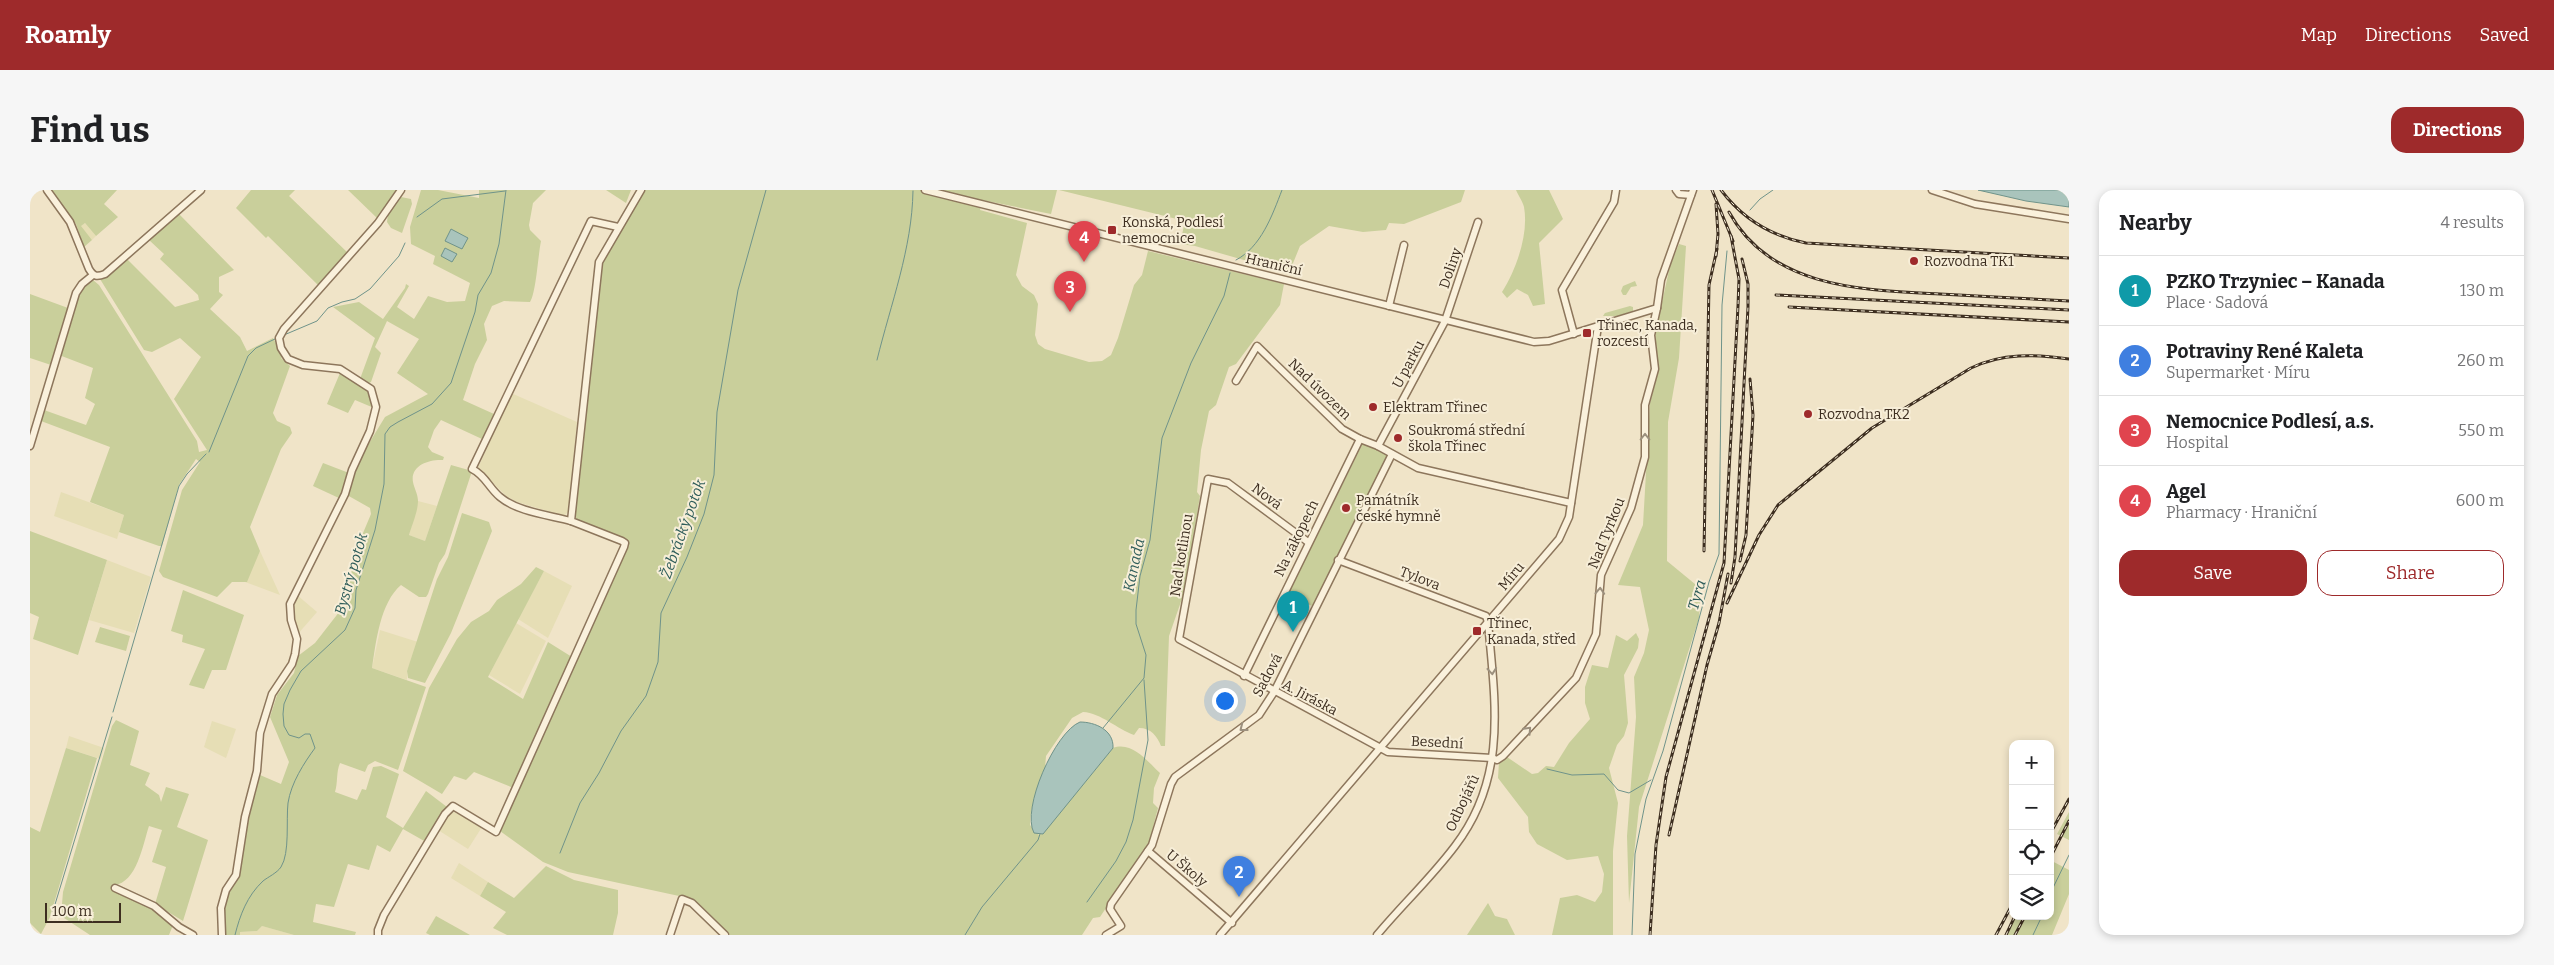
<!DOCTYPE html>
<html lang="en">
<head>
<meta charset="utf-8">
<style>
  body { margin:0; font-family:Bitter,serif; background:#f6f6f6; color:#202124 }
  .controls { position:absolute; right:15px; bottom:15px; display:grid; overflow:hidden; border-radius:10px; box-shadow:0 2px 8px #0003 }
  .controls button { width:45px; height:45px; display:grid; place-items:center; padding:0; border:0; border-bottom:1px solid #e0e0e0; background:#fff; color:#202124; font:25px sans-serif }
  .scale { position:absolute; left:15px; bottom:12px; width:76px; box-sizing:border-box; padding-left:5px; border:2px solid #3d2e20; border-top:0; font-size:14px; line-height:18px; white-space:nowrap; color:#3d2e20; -webkit-text-stroke:4px #f7eed8; paint-order:stroke }
  .you { position:absolute; left:1194px; top:510px; width:18px; height:18px; margin:-12px; border:4px solid #fff; border-radius:50%; background:#1a73e8; box-shadow:0 0 0 8px #1a73e833 }
  .badge { display:grid; place-items:center; width:32px; height:32px; border-radius:50%; background:#9e2a2b; color:#fff; font-size:16px; font-weight:700 }
  .pin { position:absolute; translate:-50% -41px; filter:drop-shadow(0 1px 2px #0008) }
  .pin::after { content:''; position:absolute; top:26px; width:18px; height:15px; background:inherit; clip-path:polygon(0 0,100% 0,50% 100%) }
  .list { margin:0; padding:0; list-style:none }
  h2 { display:flex; justify-content:space-between; align-items:center; height:65px; margin:0; padding:0 20px; font-size:21px }
  h2 small { font-size:16px; font-weight:400; color:#757577 }
  .list li { display:grid; grid-template-columns:32px 1fr auto; gap:15px; align-items:center; box-sizing:border-box; height:70px; padding:0 20px; border-top:1px solid #e0e0e0 }
  .list b { display:block; font-size:19px; white-space:nowrap }
  .list p { margin:0; font-size:16px; white-space:nowrap; color:#757577 }
  .list em { font-size:16px; font-style:normal; color:#757577 }
  .actions { display:flex; gap:10px; padding:15px 20px }
  .actions a { flex:1; padding:11px 0; border:1px solid #9e2a2b; border-radius:15px; text-align:center; font-size:18px; color:#9e2a2b }
  .actions .main { background:#9e2a2b; color:#fff }
  .icon { flex:none; width:28px; height:28px; fill:none; stroke:currentColor; stroke-width:2; stroke-linecap:round; stroke-linejoin:round }
  .map { position:relative; flex:none; width:2039px; height:745px; overflow:hidden; border-radius:15px }
  header { display:flex; align-items:center; gap:30px; box-sizing:border-box; height:70px; padding:0 25px; background:#9e2a2b; color:#fff }
  header strong { font-size:24px }
  nav { display:flex; gap:28px; margin-inline-start:auto; font-size:18px }
  .intro { display:flex; align-items:center; justify-content:space-between; box-sizing:border-box; height:120px; padding:0 30px }
  h1 { margin:0; font-size:35px }
  .button { padding:12px 22px; border-radius:15px; background:#9e2a2b; color:#fff; font-size:18px; font-weight:700 }
  main { display:flex; gap:30px; padding:0 30px }
  aside { flex:1; background:#fff; border-radius:15px; box-shadow:0 2px 8px #0003 }
  .map>svg:first-child { display:block }
  .farmland { fill:#e6deb5 }
  .green { fill:#c9cf9b }
  .water { fill:#a9c4bc; stroke:#6f938a }
  .lines { fill:none; stroke-linecap:round; stroke-linejoin:round }
  .stream { stroke:#6f938a; stroke-width:1 }
  .minor-casing { stroke:#8d765c; stroke-width:9 }
  .minor { stroke:#faf1dc; stroke-width:6 }
  .rail-casing { stroke:#3d2e20; stroke-width:3 }
  .rail { stroke:#f7eed8; stroke-width:1; stroke-dasharray:4; stroke-linecap:butt }
  .oneway { stroke:#9c907e }
  .poi-dot { fill:#9e2a2b; stroke:#f7eed8; stroke-width:2 }
  .labels { text-anchor:middle; stroke-width:4; stroke-linejoin:round; paint-order:stroke }
  .poi-label { font-size:14px; fill:#3d2e20; stroke:#f7eed8; text-anchor:start }
  .street-label { font-size:14px; fill:#3d2e20; stroke:#f7eed8 }
  .water-label { font-size:15px; font-style:italic; fill:#2f5d5a; stroke:#f7eed8 }
</style>
</head>
<body>
<header>
<strong>Roamly</strong>
<nav><a>Map</a><a>Directions</a><a>Saved</a></nav>
</header>
<div class="intro"><h1>Find us</h1><a class="button">Directions</a></div>
<main>
<div class="map">
<svg width="2039" height="745" viewBox="0 0 2039 745">
  <rect width="100%" height="100%" fill="#f0e4c8"/>
  <g class="farmland">
    <polygon points="55,33 66,46 62,50 50,36"/>
    <polygon points="481,203 547,232 538,322 534,326 487,312 476,306 448,278"/>
    <polygon points="31,302 94,325 87,349 24,326"/>
    <polygon points="388,311 407,316 395,351 379,345"/>
    <polygon points="230,361 250,405 215,392"/>
    <polygon points="77,370 121,387 104,443 59,430"/>
    <polygon points="514,381 542,396 518,448 488,429"/>
    <polygon points="267,405 287,422 267,445 262,424"/>
    <polygon points="486,433 516,451 490,504 459,485"/>
    <polygon points="350,440 388,452 377,481 377,490 342,478"/>
    <polygon points="182,531 206,539 196,568 174,557"/>
    <polygon points="39,546 74,558 71,569 36,558"/>
    <polygon points="424,622 452,637 438,659 408,640 418,625"/>
    <polygon points="429,673 458,692 450,706 421,688"/>
    <polygon points="232,736 264,745 210,745 209,742 227,741"/>
  </g>
  <g class="green">
    <polygon points="21,0 87,0 74,14 88,27 66,46 55,33 51,36 62,50 54,57 46,34"/>
    <polygon points="221,0 265,0 259,6 318,63 289,96 238,46 236,48 206,18"/>
    <polygon points="318,0 368,0 348,29"/>
    <path d="M391 0H408L449 8V0H516L503 13 499 35 500 40 511 51C508 66 506 103 500 112L474 111 462 116 454 134 457 150 445 174 433 210 464 224 452 249 411 230 404 240 398 257 402 262 414 267 413 270C400 269 380 275 383 292 384 298 388 304 388 311 388 321 382 335 379 345L395 351 421 275 442 281 415 364 409 373 398 404 396 407H389L371 395C350 413 346 452 342 478L396 497 368 580 345 571 338 575 335 582 310 573C306 582 308 593 305 602L327 610 332 599 336 600 343 577 351 576 369 584 356 627 373 638 396 601 417 617 396 652 373 639 360 662 347 655 339 680 318 674 304 717 286 714 283 732 326 742 325 745H264L232 736 227 741 210 742V745H194V720L199 701 210 681 219 627 230 585 251 594 259 572 240 527 247 505 264 483 268 466 285 453 313 417 328 355 341 324 340 318 317 305 327 273 355 227 398 204 367 183 389 149 357 131 345 157 351 163 341 192 339 193 330 189 345 148 303 117 329 112 353 129 375 98 376 94 379 96 367 117 384 129 398 106 417 112 435 111 440 93 403 74 405 66 381 54 380 37Z"/>
    <polygon points="576,0 601,0 596,13"/>
    <path d="M613 0H1027L1021 24 952 10 950 20 997 33 986 85 992 96 1004 105 1008 114 1005 145 1008 154 1015 159 1059 172 1072 171 1081 165 1088 148 1104 95 1112 85 1118 61 1254 94 1250 115 1206 174 1199 177 1186 215 1179 221 1171 260 1167 302 1170 306 1154 403 1139 446 1135 556H1131C1127 546 1121 538 1109 538L1104 545C1087 539 1071 523 1053 522L1042 528 1016 566 1015 578 1001 621 1000 635 1009 645 1013 643 1083 558C1102 551 1117 571 1130 583L1124 598 1123 613 1128 618 1119 653 1070 727 1063 728 1052 745H700L663 709 538 682 513 672 470 641 599 351 547 331 545 324 572 73Z"/>
    <polygon points="1029,0 1435,0 1431,12 1374,34 1359,33 1356,40 1333,42 1299,36 1270,56 1259,83 1165,56 1150,54 1155,31"/>
    <path d="M1486 0H1519L1533 29 1509 53 1515 114 1503 116 1498 105 1487 99 1477 108 1472 102C1486 80 1499 44 1494 17 1493 12 1488 5 1486 0Z"/>
    <polygon points="371,7 381,9 382,14 372,43 361,38 357,32 358,24"/>
    <polygon points="149,24 204,80 189,87 189,102 193,105 180,119 210,147 217,161 243,148 253,166 251,168 260,176 243,223 247,231 260,237 262,243 251,259 220,337 230,361 217,392 202,392 187,407 133,387 129,381 152,300 170,272 166,269 149,295 132,356 129,356 89,342 94,325 60,312 80,257 11,231 14,220 56,235 65,214 55,208 63,178 29,165 49,101 63,90 69,95 167,251 169,262 177,260 144,209 171,167 150,148 122,162 114,160 70,89 97,69 145,117 169,110 168,105 130,69 134,64 119,50"/>
    <polygon points="1649,54 1656,56 1649,168 1638,232 1637,371 1671,399 1669,428 1609,617 1599,713 1597,646 1606,527 1604,487 1614,463 1619,440 1610,397 1588,395 1613,335 1620,213 1629,179 1625,144 1640,76"/>
    <polygon points="1605,91 1607,96 1601,97 1596,105 1593,105 1591,101 1593,96"/>
    <polygon points="0,104 38,118 21,175 0,168"/>
    <polygon points="1600,116 1603,117 1603,121 1588,126 1573,126 1575,123"/>
    <polygon points="310,183 339,202 344,218 325,210 318,223 297,214"/>
    <polygon points="1333,253 1359,266 1284,417 1258,404"/>
    <polygon points="293,273 319,283 311,309 283,296"/>
    <polygon points="432,323 459,332 462,341 421,443 395,493 378,488 377,481 407,389 418,367"/>
    <polygon points="0,341 77,370 48,465 3,449 9,427 0,423"/>
    <polygon points="506,377 514,381 458,487 493,509 518,452 542,467 484,595 481,597 444,582 436,590 424,586 412,604 373,581 399,498 427,449 441,432 459,421 467,410 491,394"/>
    <polygon points="153,400 214,425 196,480 182,480 174,499 159,495 175,459 152,452 153,445 141,441"/>
    <polygon points="70,437 100,446 96,461 65,452"/>
    <polygon points="1606,443 1609,449 1608,458 1594,485 1598,533 1594,546 1587,555 1579,578 1588,613 1583,661 1583,745 1522,745 1530,708 1547,705 1565,712 1572,702 1574,684 1568,666 1537,670 1507,654 1499,642 1498,627 1468,588 1469,572 1477,567 1502,584 1508,583 1516,576 1524,577 1539,553 1560,529 1555,513 1555,497 1562,475 1578,478 1586,445 1597,451"/>
    <path d="M86 530 109 541 100 575 120 583 115 595 129 605 131 612 136 597 159 604 147 637 178 650 153 731 125 714 136 677 122 672 132 640 119 636C113 654 107 693 84 695L83 699 125 720 143 735 139 745H60L31 726 33 702 82 536Z"/>
    <polygon points="36,558 67,568 20,727 11,744 0,733 0,637 10,642"/>
    <polygon points="2039,622 2039,650 2027,644"/>
    <polygon points="2020,670 2039,680 2039,704 2022,745 1975,745 1985,726 2020,726"/>
    <polygon points="516,676 544,690 588,700 588,723 583,745 477,745 463,738 476,722 450,706 458,692 484,708"/>
    <polygon points="1458,713 1465,726 1477,729 1485,745 1437,745"/>
    <polygon points="406,726 440,745 400,745 396,743"/>
  </g>
  <g class="water">
    <polygon points="1948,0 2039,0 2039,17 1996,11"/>
    <polygon points="421,39 438,48 432,59 415,51"/>
    <polygon points="415,58 427,64 422,72 411,66"/>
    <path d="M1050 532C1065 532 1084 540 1083 558L1013 644 1004 643C991 619 1025 542 1050 532Z"/>
  </g>
  <g class="lines">
    <g class="stream">
      <polyline points="1720,20 1730,9 1743,0"/>
      <polyline points="387,27 412,9 475,1"/>
      <path d="M1206 70C1231 57 1242 26 1252 0"/>
      <polyline points="254,145 287,131 298,118 312,112 325,109 340,99 369,66 375,53"/>
      <path d="M847 170C861 113 882 59 883 1"/>
      <polyline points="179,262 218,166 226,158 245,149"/>
      <polyline points="83,522 149,296 157,284 176,264"/>
      <polyline points="1073,538 1114,488 1116,465 1106,434 1106,420 1110,386 1120,350 1132,248 1161,173 1194,106 1200,83"/>
      <polyline points="1517,579 1542,585 1574,584 1588,600 1599,603 1621,590"/>
      <polyline points="530,663 550,613 569,583 591,541 616,506 628,472 631,423 657,367 674,324 684,285 687,222 708,100 736,0"/>
      <polyline points="2020,704 2039,665"/>
      <polyline points="1057,712 1086,671 1096,652 1103,630 1118,550 1114,490"/>
      <polyline points="23,721 82,527"/>
      <path d="M205 745C210 725 217 706 233 691 238 687 247 683 251 677 260 663 256 630 258 613 261 593 274 573 285 558L280 544H275L269 548 259 545 254 536 253 524 254 514 260 500 271 481 315 440 325 418 326 400 345 340 354 294 355 244 360 237 368 232 402 214 421 193 445 122 448 105 461 83 469 54 476 0"/>
      <polyline points="935,745 952,717 1008,650 1010,644"/>
      <polyline points="1602,745 1605,664 1616,609 1633,561 1679,392 1689,364 1692,115 1697,61"/>
      <polyline points="2003,745 2012,726"/>
    </g>
    <defs>
      <g id="minor">
        <path d="M17 0 40 32 59 79C64 87 67 87 75 84L171 0"/>
        <polyline points="895,0 1504,152 1519,151 1627,118 1631,90 1663,0"/>
        <polyline points="1646,0 1649,4 1661,5"/>
        <polyline points="1902,0 1945,14 2039,29"/>
        <polyline points="1359,116 1374,55"/>
        <polyline points="1544,144 1532,100 1584,12 1586,0"/>
        <polyline points="1206,191 1227,156 1312,239 1330,249 1348,256 1388,278 1541,313"/>
        <polyline points="0,256 46,103 52,94 63,85"/>
        <polyline points="1348,256 1415,131 1448,32"/>
        <path d="M541 331C519 325 488 322 470 307 459 298 455 285 442 279L561 31 588 37"/>
        <polyline points="1278,352 1198,293 1178,289 1149,449 1358,562 1462,568 1467,570 1473,566 1546,488 1566,444 1571,385 1601,318 1615,267 1615,215 1625,179 1621,145 1627,118"/>
        <path d="M1308 370 1456 426 1458 432C1465 512 1478 587 1425 656 1401 688 1372 715 1347 745"/>
        <polyline points="1214,486 1330,249"/>
        <polyline points="1118,661 1202,733"/>
        <polyline points="85,698 124,716 149,737 163,745"/>
        <polyline points="192,745 191,718 196,700 206,685 215,627 227,581 230,543 242,504 262,474 265,464 267,449 261,430 260,414 315,304 322,280 340,241 346,217 341,199 310,179 273,175 258,169 251,158 249,148 254,139 348,33 371,0"/>
        <polyline points="348,745 348,740 354,725 415,624 423,616 466,642 594,357 595,353 592,351 541,331 569,72 611,0"/>
        <polyline points="640,745 652,709 662,713 695,745"/>
        <polyline points="1076,745 1091,736 1080,719 1081,714 1122,655 1141,594 1145,587 1229,525 1244,502 1362,264"/>
        <polyline points="1190,745 1529,349 1539,327 1568,136"/>
      </g>
    </defs>
    <use href="#minor" class="minor-casing"/>
    <use href="#minor" class="minor"/>
    <defs>
      <g id="rail">
        <polyline points="1682,0 1703,51"/>
        <path d="M1691 0C1712 28 1741 46 1776 53L2039 68"/>
        <polyline points="1686,14 1688,44 1686,66"/>
        <path d="M1699 22C1741 99 1834 100 1910 104 1953 106 1996 109 2039 111"/>
        <polyline points="1746,105 2039,120"/>
        <polyline points="1759,117 2039,132"/>
        <polyline points="1674,361 1679,95 1687,59"/>
        <polyline points="1710,371 1716,345 1723,225 1720,189"/>
        <polyline points="1701,393 1705,367 1718,117 1718,94 1712,69"/>
        <path d="M1697 413 1729 345 1748 315 1842 238 1941 178C1972 163 2005 164 2039 169"/>
        <polyline points="2020,644 2039,609"/>
        <polyline points="1639,645 1677,475 1689,433 1698,384"/>
        <polyline points="2020,668 2039,631"/>
        <polyline points="1620,745 1626,655 1636,587 1694,373 1708,116 1709,89 1701,46"/>
        <polyline points="1966,745 1983,713"/>
        <polyline points="1976,745 1985,726"/>
        <polyline points="1985,745 1995,726"/>
      </g>
    </defs>
    <use href="#rail" class="rail-casing"/>
    <use href="#rail" class="rail"/>
  </g>
  <defs><path id="oneway-chevron" d="M-2-3.5L2.5 0L-2 3.5" fill="none" stroke-width="1.6" stroke-linecap="round" stroke-linejoin="round" transform="scale(1.25)"/></defs>
  <g class="oneway">
    <use href="#oneway-chevron" transform="translate(1615 247) rotate(-90)"/>
    <use href="#oneway-chevron" transform="translate(1570 401) rotate(-87)"/>
    <use href="#oneway-chevron" transform="translate(1462 481) rotate(85)"/>
    <use href="#oneway-chevron" transform="translate(1213 538) rotate(142)"/>
    <use href="#oneway-chevron" transform="translate(1498 540) rotate(-47)"/>
  </g>
  <g class="poi-dot">
    <rect x="1077" y="35" width="10" height="10" rx="2.5"/>
    <circle cx="1884" cy="71" r="5"/>
    <rect x="1552" y="138" width="10" height="10" rx="2.5"/>
    <circle cx="1343" cy="217" r="5"/>
    <circle cx="1778" cy="224" r="5"/>
    <circle cx="1368" cy="248" r="5"/>
    <circle cx="1316" cy="318" r="5"/>
    <rect x="1442" y="436" width="10" height="10" rx="2.5"/>
  </g>
  <g class="labels">
    <g class="poi-label">
      <text x="1092" y="37">Konská, Podlesí<tspan x="1092" dy="16">nemocnice</tspan></text>
      <text x="1894" y="76">Rozvodna TK1</text>
      <text x="1567" y="140">Třinec, Kanada,<tspan x="1567" dy="16">rozcestí</tspan></text>
      <text x="1353" y="222">Elektram Třinec</text>
      <text x="1788" y="229">Rozvodna TK2</text>
      <text x="1378" y="245">Soukromá střední<tspan x="1378" dy="16">škola Třinec</tspan></text>
      <text x="1326" y="315">Památník<tspan x="1326" dy="16">české hymně</tspan></text>
      <text x="1457" y="438">Třinec,<tspan x="1457" dy="16">Kanada, střed</tspan></text>
    </g>
    <g class="street-label">
      <text transform="translate(1244 74) rotate(13)" y="5">Hraniční</text>
      <text transform="translate(1420 78) rotate(-71)" y="5">Doliny</text>
      <text transform="translate(1378 174) rotate(-62)" y="5">U parku</text>
      <text transform="translate(1290 199) rotate(44)" y="5">Nad úvozem</text>
      <text transform="translate(1237 306) rotate(37)" y="5">Nová</text>
      <text transform="translate(1576 343) rotate(-68)" y="5">Nad Tyrkou</text>
      <text transform="translate(1266 348) rotate(-64)" y="5">Na zákopech</text>
      <text transform="translate(1151 365) rotate(-81)" y="5">Nad kotlinou</text>
      <text transform="translate(1481 386) rotate(-50)" y="5">Míru</text>
      <text transform="translate(1390 388) rotate(21)" y="5">Tylova</text>
      <text transform="translate(1237 485) rotate(-62)" y="5">Sadová</text>
      <text transform="translate(1280 507) rotate(28)" y="5">A. Jiráska</text>
      <text transform="translate(1407 552) rotate(3)" y="5">Besední</text>
      <text transform="translate(1432 613) rotate(-65)" y="5">Odbojářů</text>
      <text transform="translate(1157 678) rotate(40)" y="5">U Školy</text>
    </g>
    <g class="water-label">
      <text transform="translate(653 339) rotate(-70)" y="5">Žebrácký potok</text>
      <text transform="translate(1104 375) rotate(-78)" y="5">Kanada</text>
      <text transform="translate(321 384) rotate(-74)" y="5">Bystrý potok</text>
      <text transform="translate(1667 405) rotate(-74)" y="5">Tyra</text>
    </g>
  </g>
</svg>
<div class="controls">
<button>+</button>
<button>−</button>
<button><svg class="icon" aria-label="locate" viewBox="0 0 24 24"><circle cx="12" cy="12" r="6"/><path d="M12 2v4M12 18v4M2 12h4M18 12h4"/></svg></button>
<button><svg class="icon" aria-label="layers" viewBox="0 0 24 24"><path d="M12 4l9 5-9 5-9-5zM3 14l9 5 9-5"/></svg></button>
</div>
<div class="scale">100 m</div>
<div class="you"></div>
<div class="pin badge" style="left:1263px;top:442px;background:#0f9aa8">1</div>
<div class="pin badge" style="left:1209px;top:707px;background:#3f7fe0">2</div>
<div class="pin badge" style="left:1040px;top:122px;background:#e0444e">3</div>
<div class="pin badge" style="left:1054px;top:72px;background:#e0444e">4</div>
</div>
<aside>
<h2>Nearby<small>4 results</small></h2>
<ul class="list">
<li><span class="badge" style="background:#0f9aa8">1</span><div><b>PZKO Trzyniec – Kanada</b><p>Place · Sadová</p></div><em>130 m</em></li>
<li><span class="badge" style="background:#3f7fe0">2</span><div><b>Potraviny René Kaleta</b><p>Supermarket · Míru</p></div><em>260 m</em></li>
<li><span class="badge" style="background:#e0444e">3</span><div><b>Nemocnice Podlesí, a.s.</b><p>Hospital</p></div><em>550 m</em></li>
<li><span class="badge" style="background:#e0444e">4</span><div><b>Agel</b><p>Pharmacy · Hraniční</p></div><em>600 m</em></li>
</ul>
<div class="actions"><a class="main">Save</a><a>Share</a></div>
</aside>
</main>
</body>
</html>
